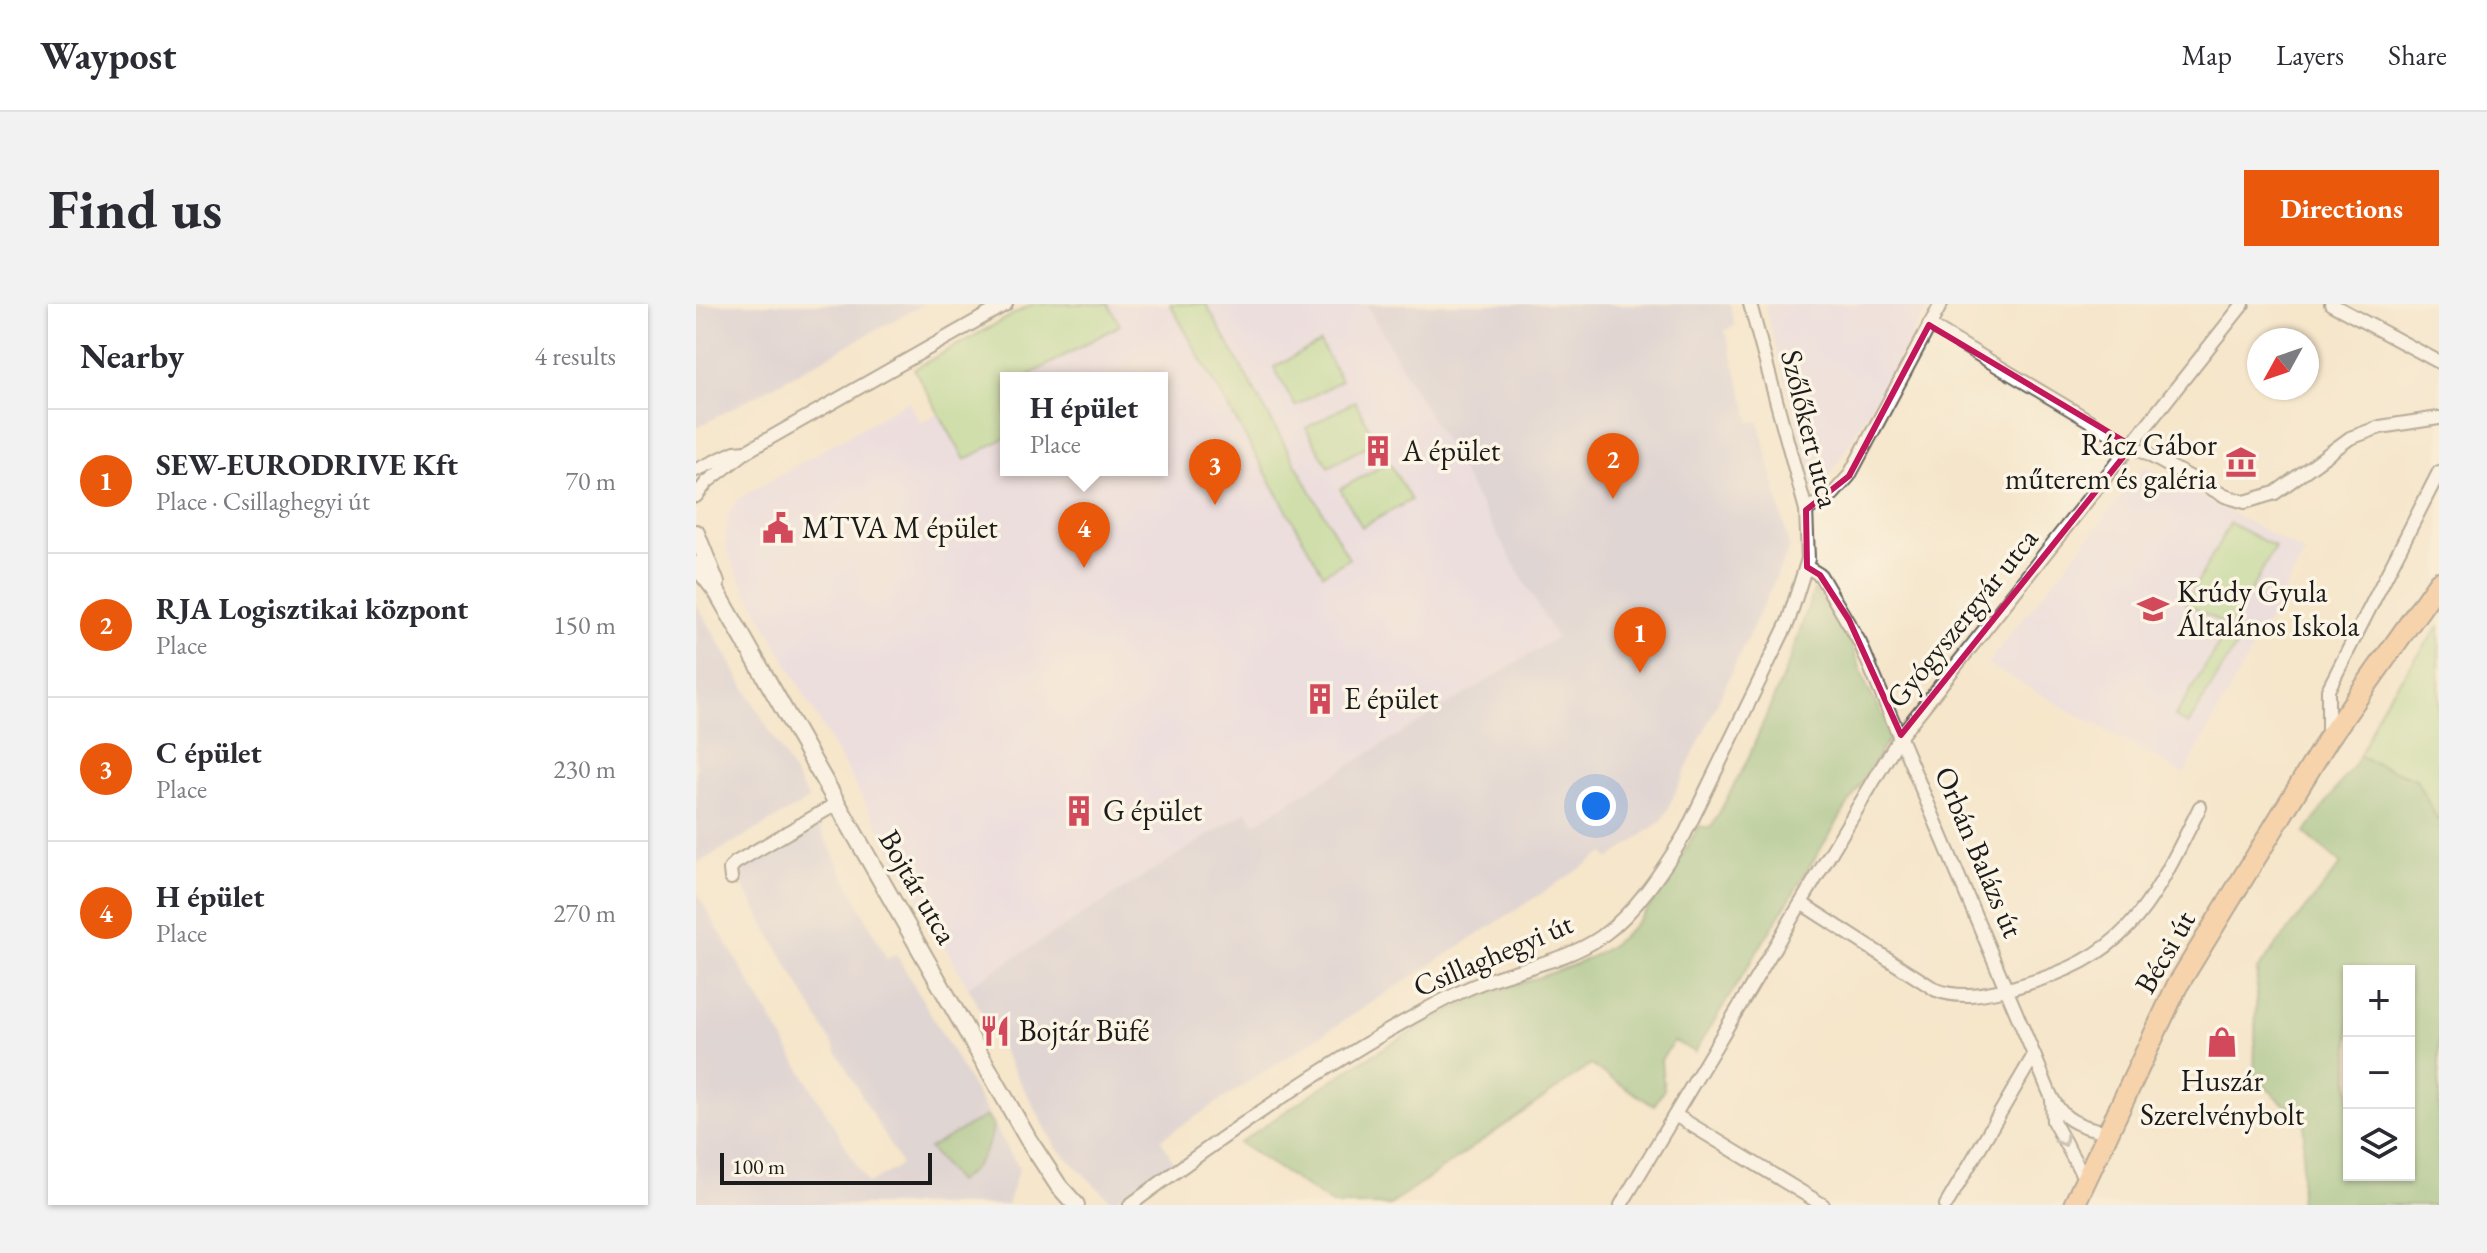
<!DOCTYPE html>
<html lang="en">
<head>
<meta charset="utf-8">
<style>
  body { margin:0; font-family:"EB Garamond",serif; background:#f2f2f3; color:#2b2b33 }
  .controls { position:absolute; right:24px; bottom:24px; display:grid; overflow:hidden; border-radius:0px; box-shadow:0 2px 6px #0004 }
  .controls button { width:72px; height:72px; display:grid; place-items:center; padding:0; border:0; border-bottom:2px solid #e1e1e2; background:#fff; color:#2b2b33; font:40px sans-serif }
  .compass { position:absolute; left:1551px; top:24px; width:72px; height:72px; border-radius:50%; background:#fff; box-shadow:0 2px 6px #0004; rotate:230deg }
  .scale { position:absolute; left:24px; bottom:20px; width:212px; box-sizing:border-box; padding-left:8px; border:4px solid #1c1c1c; border-top:0; font-size:22px; line-height:28px; white-space:nowrap; color:#1c1c1c; -webkit-text-stroke:6px #fcf5e5; paint-order:stroke }
  .you { position:absolute; left:900px; top:502px; width:28px; height:28px; margin:-20px; border:6px solid #fff; border-radius:50%; background:#1a73e8; box-shadow:0 0 0 12px #1a73e833 }
  .badge { display:grid; place-items:center; width:52px; height:52px; border-radius:50%; background:#ea580c; color:#fff; font-size:26px; font-weight:700 }
  .pin { position:absolute; translate:-50% -66px; filter:drop-shadow(0 2px 4px #0008) }
  .pin::after { content:''; position:absolute; top:42px; width:28px; height:24px; background:inherit; clip-path:polygon(0 0,100% 0,50% 100%) }
  .popup { position:absolute; left:304px; top:68px; width:168px; height:104px; box-sizing:border-box; display:grid; place-content:center; border-radius:0px; background:#fff; filter:drop-shadow(0 2px 6px #0005); font-size:26px; white-space:nowrap; color:#7c7c81 }
  .popup b { font-size:30px; color:#2b2b33 }
  .popup::after { content:''; position:absolute; left:50%; top:100%; margin-left:-16px; border:16px solid transparent; border-top-color:#fff }
  .list { margin:0; padding:0; list-style:none }
  h2 { display:flex; justify-content:space-between; align-items:center; height:104px; margin:0; padding:0 32px; font-size:34px }
  h2 small { font-size:26px; font-weight:400; color:#7c7c81 }
  .list li { display:grid; grid-template-columns:52px 1fr auto; gap:24px; align-items:center; box-sizing:border-box; height:144px; padding:0 32px; border-top:2px solid #e1e1e2 }
  .list b { display:block; font-size:30px; white-space:nowrap }
  .list p { margin:0; font-size:26px; white-space:nowrap; color:#7c7c81 }
  .list em { font-size:26px; font-style:normal; color:#7c7c81 }
  .icon { flex:none; width:44px; height:44px; fill:none; stroke:currentColor; stroke-width:2; stroke-linecap:round; stroke-linejoin:round }
  .map { position:relative; flex:none; width:1743px; height:901px; overflow:hidden; border-radius:0px }
  header { display:flex; align-items:center; gap:48px; box-sizing:border-box; height:112px; padding:0 40px; background:#fff; border-bottom:2px solid #e1e1e2 }
  header strong { font-size:38px }
  nav { display:flex; gap:44px; margin-inline-start:auto; font-size:28px }
  .intro { display:flex; align-items:center; justify-content:space-between; box-sizing:border-box; height:192px; padding:0 48px }
  h1 { margin:0; font-size:56px }
  .button { padding:20px 36px; border-radius:0px; background:#ea580c; color:#fff; font-size:28px; font-weight:700 }
  main { display:flex; gap:48px; padding:0 48px }
  aside { flex:1; background:#fff; border-radius:0px; box-shadow:0 2px 6px #0004 }
  .map>svg:first-child { display:block }
  .built { fill:#e0d4f4; fill-rule:evenodd }
  .industrial { fill:#c4c0db }
  .green { fill:#a1d686; stroke:#5e7951; stroke-width:2 }
  .forest { fill:#80b773; stroke:#4e6a48; stroke-width:2; fill-rule:evenodd }
  .lines { fill:none; stroke-linecap:round; stroke-linejoin:round }
  .minor-casing { stroke:#686359; stroke-width:16 }
  .tertiary-casing { stroke:#686359; stroke-width:20 }
  .primary-casing { stroke:#686359; stroke-width:24 }
  .minor { stroke:#fff; stroke-width:12 }
  .tertiary { stroke:#fff; stroke-width:16 }
  .primary { stroke:#f8bd88; stroke-width:20 }
  .oneway { stroke:#999 }
  .marked { fill:none; stroke:#c2185b; stroke-width:6; stroke-linejoin:round }
  .labels { text-anchor:middle; stroke-width:7; stroke-linejoin:round; paint-order:stroke }
  .street-label { font-size:30px; fill:#1c1c1c; stroke:#fcf5e5 }
  .poi-label { font-size:30px; fill:#1c1c1c; stroke:#fcf5e5; text-anchor:start }
</style>
</head>
<body>
<header>
<strong>Waypost</strong>
<nav><a>Map</a><a>Layers</a><a>Share</a></nav>
</header>
<div class="intro"><h1>Find us</h1><a class="button">Directions</a></div>
<main>
<aside>
<h2>Nearby<small>4 results</small></h2>
<ul class="list">
<li><span class="badge">1</span><div><b>SEW-EURODRIVE Kft</b><p>Place · Csillaghegyi út</p></div><em>70 m</em></li>
<li><span class="badge">2</span><div><b>RJA Logisztikai központ</b><p>Place</p></div><em>150 m</em></li>
<li><span class="badge">3</span><div><b>C épület</b><p>Place</p></div><em>230 m</em></li>
<li><span class="badge">4</span><div><b>H épület</b><p>Place</p></div><em>270 m</em></li>
</ul>
</aside>
<div class="map">
<svg width="1743" height="901" viewBox="0 0 1743 901">
  <rect width="100%" height="100%" fill="#fcf5e5"/>
  <filter id="ink" filterUnits="userSpaceOnUse"><feTurbulence type="fractalNoise" baseFrequency=".0125" numOctaves="2"/><feDisplacementMap in="SourceGraphic" scale="16" xChannelSelector="R" yChannelSelector="G"/><feConvolveMatrix kernelMatrix="1 2 1 2 8 2 1 2 1" color-interpolation-filters="sRGB"/></filter>
  <filter id="wash" filterUnits="userSpaceOnUse"><feTurbulence type="fractalNoise" baseFrequency=".006" numOctaves="4" result="noise"/><feDisplacementMap in="SourceGraphic" scale="32" xChannelSelector="R" yChannelSelector="G"/><feGaussianBlur stdDeviation="1.8" result="paint"/><feColorMatrix in="noise" values="0 0 0 0 0 0 0 0 0 0 0 0 0 0 0 0 0 1.4 0 .05"/><feComposite in="paint" operator="in"/></filter>
  <g filter="url(#wash)">
    <rect width="100%" height="100%" fill="#f5e6cb"/>
    <g class="built">
      <path d="M383 0H670L860 334 559 519 551 507 272 683 38 264 30 242 31 212 42 195 212 97 225 119 243 109ZM310 74H466V166H310Z"/>
      <polygon points="1068,0 1234,0 1130,179 1118,182"/>
      <polygon points="1449,162 1609,249 1488,470 1291,360"/>
    </g>
    <g class="industrial">
      <polygon points="0,0 228,0 0,124"/>
      <polygon points="670,0 1034,0 1039,22 1029,26 1055,118 1063,117 1094,244 966,517 913,555 908,549 465,835 478,859 416,898 360,843 272,683 551,507 559,519 860,334"/>
      <polygon points="0,298 113,496 0,560"/>
      <polygon points="122,520 191,655 200,650 323,864 311,901 0,901 0,587 172,880 205,861 39,568"/>
    </g>
    <g class="green">
      <polygon points="336,0 412,0 424,21 328,74 310,74 310,133 269,156 218,65"/>
      <polygon points="474,0 510,0 653,255 627,270"/>
      <polygon points="624,38 645,76 599,102 578,63"/>
      <polygon points="659,97 680,137 632,163 610,124"/>
      <polygon points="693,158 715,196 666,223 644,185"/>
      <polygon points="1534,219 1579,243 1534,324 1490,299"/>
      <polygon points="1743,322 1743,519 1720,475 1663,453 1684,404"/>
      <polygon points="1531,326 1545,334 1492,421 1479,413"/>
    </g>
    <g class="forest">
      <path d="M1118 286 1150 326 1172 385 1197 428 999 748 978 737 965 756 968 785 958 802 895 761 694 901H638L543 839C617 789 689 738 771 699 818 676 888 667 927 632 960 602 980 560 1003 522L1015 524 1051 457 1093 358Z"/>
      <path d="M1663 453 1720 475 1743 519V901H1603L1609 820 1558 772 1561 666 1645 560 1609 529ZM1713 667V871H1653V667Z"/>
      <path d="M290 812 297 821C295 844 281 865 261 878L233 844Z"/>
    </g>
  </g>
  <g filter="url(#ink)">
    <g class="lines">
      <defs>
        <g id="minor">
          <polyline points="1635,0 1743,58"/>
          <polyline points="1233,21 1436,142 1529,192 1549,198 1579,189 1654,134 1684,123 1743,114"/>
          <polyline points="0,166 39,148 51,147"/>
          <polyline points="0,192 11,178 51,147 310,0"/>
          <polyline points="1110,206 1137,190 1153,172 1245,0"/>
          <polyline points="1111,263 1124,271 1164,339 1338,751 1250,901"/>
          <polyline points="1632,434 1632,386 1743,168"/>
          <polyline points="35,574 34,565 39,559 142,499"/>
          <path d="M1105 599 1240 686C1266 696 1293 689 1319 683 1434 652 1454 603 1504 503"/>
          <path d="M1338 751C1359 799 1357 820 1414 828"/>
          <polyline points="1356,796 1357,817 1390,877"/>
          <polyline points="979,811 1127,901"/>
          <path d="M434 901C526 833 622 765 722 710 745 697 768 685 793 676 830 663 873 655 905 633 940 608 967 566 989 530L1092 318 1112 255 1110 206 1054 0"/>
          <polyline points="925,901 1205,431 1547,0"/>
        </g>
        <g id="tertiary">
          <polyline points="0,229 20,279"/>
          <polyline points="0,261 21,288 332,835 362,881 380,901"/>
        </g>
        <polyline id="primary" points="1378,901 1481,682 1632,435 1743,278"/>
      </defs>
      <use href="#minor" class="minor-casing"/>
      <use href="#tertiary" class="tertiary-casing"/>
      <use href="#primary" class="primary-casing"/>
      <use href="#minor" class="minor"/>
      <use href="#tertiary" class="tertiary"/>
      <use href="#primary" class="primary"/>
    </g>
    <defs><path id="oneway-chevron" d="M-2-3.5L2.5 0L-2 3.5" fill="none" stroke-width="1.6" stroke-linecap="round" stroke-linejoin="round" transform="scale(2)"/></defs>
    <use class="oneway" href="#oneway-chevron" transform="translate(1367 837) rotate(60)"/>
  </g>
  <path d="M0 0H1743V901H0ZM1233 21 1436 142 1205 431 1153 316 1124 271 1111 263 1110 206 1153 172Z" fill="#f5e6cb" fill-opacity=".55" fill-rule="evenodd"/>
  <path class="marked" d="M1233 21 1436 142 1205 431 1153 316 1124 271 1111 263 1110 206 1153 172Z"/>
  <defs>
    <symbol id="building-bare" viewBox="-9 -9 18 18"><path d="M-4-6H4V6H1V3H-1V6H-4ZM-2.5-4.3h1.7v1.8h-1.7ZM.8-4.3h1.7v1.8H.8ZM-2.5-1h1.7V.8h-1.7ZM.8-1h1.7V.8H.8Z" fill="#d1495b" stroke="#fcf5e5" stroke-width="2.5" paint-order="stroke"/></symbol>
    <symbol id="museum-bare" viewBox="-9 -9 18 18"><path d="M0-6L6-3V-2H-6V-3ZM-5-1h2V3h-2ZM-1-1h2V3h-2ZM3-1h2V3H3ZM-6 4H6V6H-6Z" fill="#d1495b" stroke="#fcf5e5" stroke-width="2.5" paint-order="stroke"/></symbol>
    <symbol id="civic-bare" viewBox="-9 -9 18 18"><path d="M-.6-6.5H3V-4.5H.6V-3L4-1V1h2V6H-6V1h2V-1L-.6-3ZM-1.2 2.5V6h2.4V2.5Z" fill="#d1495b" stroke="#fcf5e5" stroke-width="2.5" paint-order="stroke"/></symbol>
    <symbol id="school-bare" viewBox="-9 -9 18 18"><path d="M0-5L7-2L0 1L-7-2ZM-4 1L0 2.5L4 1V4Q0 6-4 4Z" fill="#d1495b" stroke="#fcf5e5" stroke-width="2.5" paint-order="stroke"/></symbol>
    <symbol id="restaurant-bare" viewBox="-9 -9 18 18"><path d="M-5-6h1v4h1v-4h1v4h1v-4h1v5L-1.5 .5V6h-2V.5L-5-1ZM5-6V6H3V1.5H1.5Q1.5-4 5-6Z" fill="#d1495b" stroke="#fcf5e5" stroke-width="2.5" paint-order="stroke"/></symbol>
    <symbol id="shop-bare" viewBox="-9 -9 18 18"><path d="M-5-2.5h2.3a2.7 3.5 0 0 1 5.4 0H5L5.5 6h-11ZM-1.5-2.5h3a1.5 2.3 0 0 0-3 0Z" fill="#d1495b" stroke="#fcf5e5" stroke-width="2.5" paint-order="stroke"/></symbol>
  </defs>
  <g fill-rule="evenodd">
    <use href="#building-bare" x="660" y="125" width="44" height="44"/>
    <use href="#museum-bare" x="1523" y="136" width="44" height="44"/>
    <use href="#civic-bare" x="60" y="202" width="44" height="44"/>
    <use href="#school-bare" x="1435" y="283" width="44" height="44"/>
    <use href="#building-bare" x="602" y="373" width="44" height="44"/>
    <use href="#building-bare" x="361" y="485" width="44" height="44"/>
    <use href="#restaurant-bare" x="277" y="705" width="44" height="44"/>
    <use href="#shop-bare" x="1504" y="716" width="44" height="44"/>
  </g>
  <g class="labels">
    <g class="street-label">
      <text transform="translate(1114 125) rotate(76)" y="10">Szőlőkert utca</text>
      <text transform="translate(1266 314) rotate(-51)" y="10">Gyógyszergyár utca</text>
      <text transform="translate(1283 548) rotate(67)" y="10">Orbán Balázs út</text>
      <text transform="translate(222 583) rotate(60)" y="10">Bojtár utca</text>
      <text transform="translate(1469 648) rotate(-60)" y="10">Bécsi út</text>
      <text transform="translate(797 651) rotate(-23)" y="10">Csillaghegyi út</text>
    </g>
    <g class="poi-label">
      <text x="1521" y="151" text-anchor="end">Rácz Gábor<tspan x="1521" dy="34">műterem és galéria</tspan></text>
      <text x="706" y="157">A épület</text>
      <text x="106" y="234">MTVA M épület</text>
      <text x="1481" y="298">Krúdy Gyula<tspan x="1481" dy="34">Általános Iskola</tspan></text>
      <text x="648" y="405">E épület</text>
      <text x="407" y="517">G épület</text>
      <text x="323" y="737">Bojtár Büfé</text>
      <text x="1526" y="787" text-anchor="middle">Huszár<tspan x="1526" dy="34">Szerelvénybolt</tspan></text>
    </g>
  </g>
</svg>
<div class="controls">
<button>+</button>
<button>−</button>
<button><svg class="icon" aria-label="layers" viewBox="0 0 24 24"><path d="M12 4l9 5-9 5-9-5zM3 14l9 5 9-5"/></svg></button>
</div>
<svg class="compass" viewBox="-18 -18 36 36"><path d="M0-13l5 13h-10z" fill="#e53935"/><path d="M0 13l5-13h-10z" fill="#7c7c81"/></svg>
<div class="scale">100 m</div>
<div class="you"></div>
<div class="pin badge" style="left:944px;top:369px">1</div>
<div class="pin badge" style="left:917px;top:195px">2</div>
<div class="pin badge" style="left:519px;top:201px">3</div>
<div class="pin badge" style="left:388px;top:264px">4</div>
<div class="popup"><b>H épület</b>Place</div>
</div>
</main>
</body>
</html>
